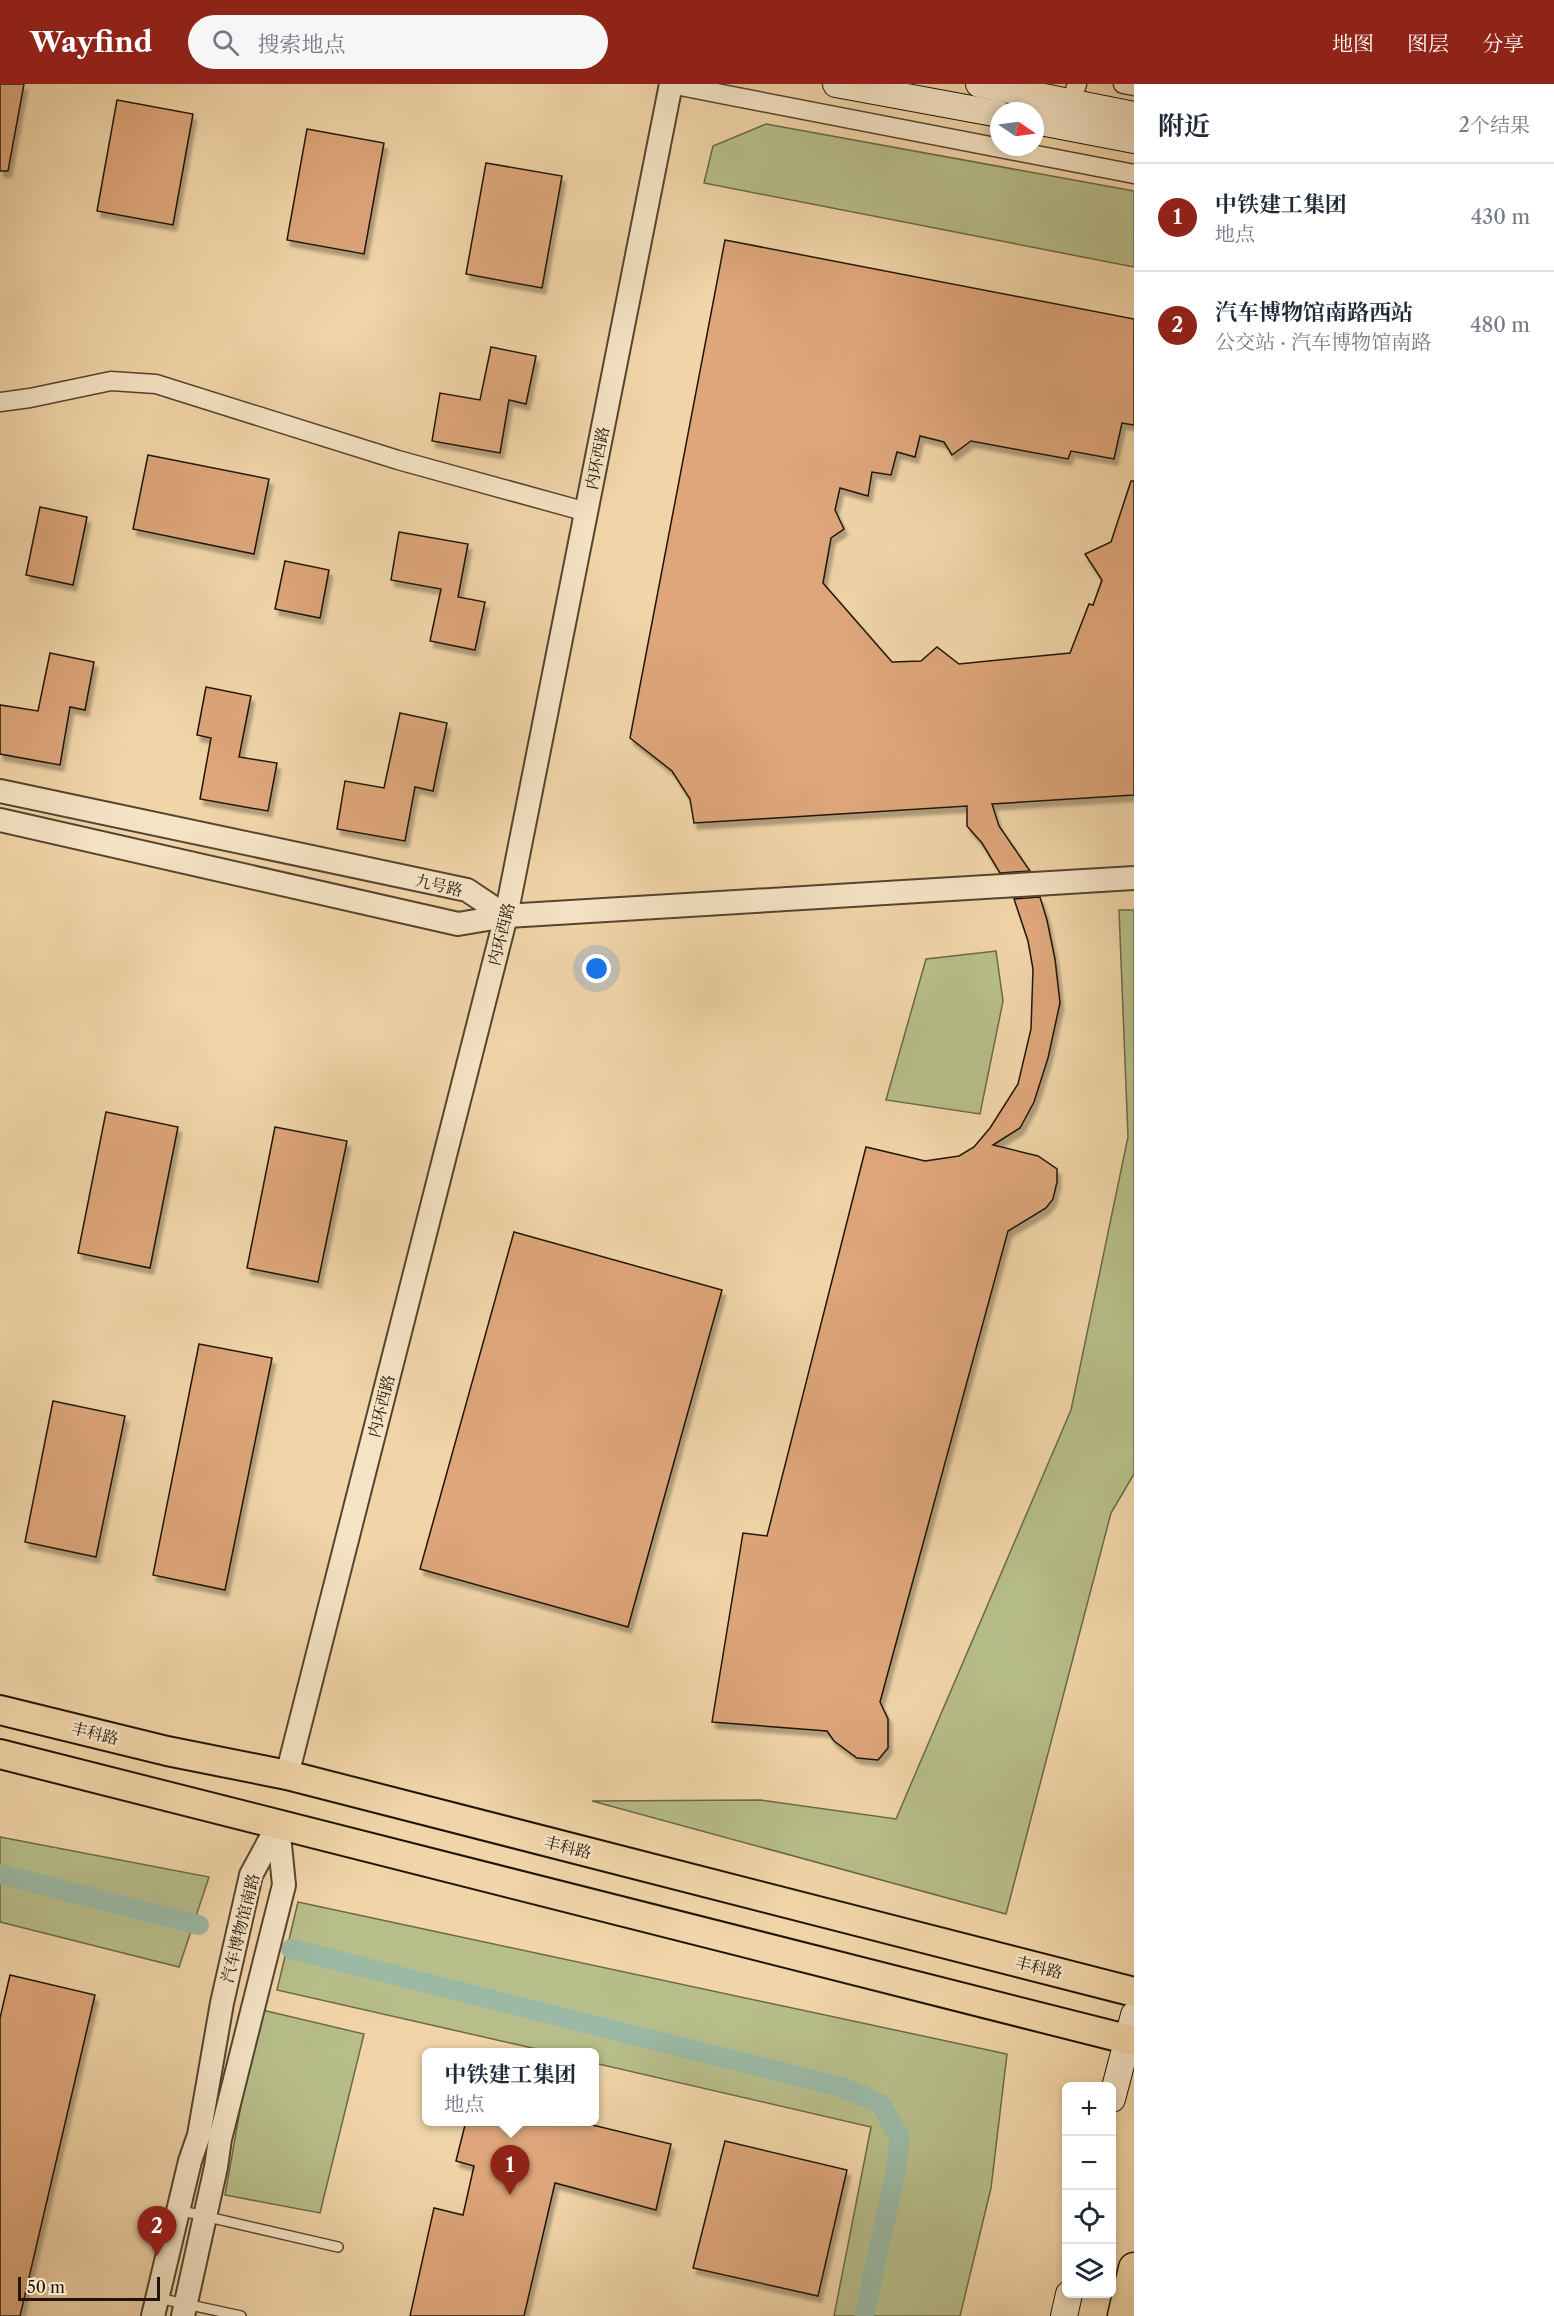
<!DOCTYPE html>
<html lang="zh">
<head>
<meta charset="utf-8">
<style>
  body { margin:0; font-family:"Libre Caslon Text","Noto Serif SC",serif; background:#f6f6f7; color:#1f2937 }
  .controls { position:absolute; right:18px; bottom:18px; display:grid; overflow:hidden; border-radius:9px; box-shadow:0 3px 9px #0003 }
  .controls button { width:54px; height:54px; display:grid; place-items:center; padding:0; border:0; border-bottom:2px solid #e0e1e3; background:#fff; color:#1f2937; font:30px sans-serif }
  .compass { position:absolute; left:990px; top:18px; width:54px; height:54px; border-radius:50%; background:#fff; box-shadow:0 3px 9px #0003; rotate:103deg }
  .scale { position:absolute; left:18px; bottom:15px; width:142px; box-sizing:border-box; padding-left:6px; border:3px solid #1f1407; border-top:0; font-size:16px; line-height:21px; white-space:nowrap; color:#1f1407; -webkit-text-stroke:4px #f6e4c6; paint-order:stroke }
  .you { position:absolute; left:597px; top:885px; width:21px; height:21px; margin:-15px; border:4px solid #fff; border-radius:50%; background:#1a73e8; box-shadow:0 0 0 9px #1a73e833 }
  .badge { display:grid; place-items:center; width:39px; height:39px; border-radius:50%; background:#8f2418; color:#fff; font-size:20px; font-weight:700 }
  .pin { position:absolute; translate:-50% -50px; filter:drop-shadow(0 2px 3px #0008) }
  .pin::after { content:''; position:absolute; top:32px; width:21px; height:18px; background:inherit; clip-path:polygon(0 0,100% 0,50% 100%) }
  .popup { position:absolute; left:422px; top:1964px; width:177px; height:78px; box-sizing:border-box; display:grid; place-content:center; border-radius:9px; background:#fff; filter:drop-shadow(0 2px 4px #0005); font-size:20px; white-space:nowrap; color:#747a83 }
  .popup b { font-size:22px; color:#1f2937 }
  .popup::after { content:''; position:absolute; left:50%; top:100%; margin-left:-12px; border:12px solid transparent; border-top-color:#fff }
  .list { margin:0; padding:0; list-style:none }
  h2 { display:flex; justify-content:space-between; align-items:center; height:78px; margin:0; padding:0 24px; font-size:26px }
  h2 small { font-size:20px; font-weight:400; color:#747a83 }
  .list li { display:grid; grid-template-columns:39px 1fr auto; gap:18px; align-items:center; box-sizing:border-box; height:108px; padding:0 24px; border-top:2px solid #e0e1e3 }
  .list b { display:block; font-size:22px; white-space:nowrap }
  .list p { margin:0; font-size:20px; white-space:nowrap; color:#747a83 }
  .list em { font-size:20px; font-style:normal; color:#747a83 }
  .icon { flex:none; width:33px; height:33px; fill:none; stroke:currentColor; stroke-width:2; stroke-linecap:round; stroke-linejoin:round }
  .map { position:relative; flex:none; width:1134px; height:2232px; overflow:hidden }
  header { display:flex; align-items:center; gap:36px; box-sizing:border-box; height:84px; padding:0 30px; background:#8f2418; color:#fff }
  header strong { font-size:28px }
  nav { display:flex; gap:33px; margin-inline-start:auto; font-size:21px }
  .search { width:420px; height:54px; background:#f6f6f7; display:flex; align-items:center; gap:15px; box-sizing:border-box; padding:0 21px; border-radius:33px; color:#747a83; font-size:22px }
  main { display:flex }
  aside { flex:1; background:#fff }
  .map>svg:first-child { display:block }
  .green { fill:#b7be8a; stroke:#6b6948; stroke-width:1.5 }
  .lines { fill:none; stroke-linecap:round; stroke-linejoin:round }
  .canal { stroke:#9bb9a5; stroke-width:20 }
  .building { fill:#dea67a; stroke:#1f1407; stroke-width:1.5; filter:url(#shadow) }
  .service-casing { stroke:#54442f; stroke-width:12 }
  .minor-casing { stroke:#54442f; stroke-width:21 }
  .tertiary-casing { stroke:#54442f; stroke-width:26 }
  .secondary-casing { stroke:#1f1407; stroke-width:28 }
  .primary-casing { stroke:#1f1407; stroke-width:32 }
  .trunk-casing { stroke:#1f1407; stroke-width:33 }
  .service { stroke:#f6e4c6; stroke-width:9 }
  .minor { stroke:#f6e4c6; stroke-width:18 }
  .tertiary { stroke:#f6e4c6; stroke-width:22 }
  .secondary { stroke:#f6e4c6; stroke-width:26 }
  .primary { stroke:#f1d5a8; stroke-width:28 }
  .trunk { stroke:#f1d5a8; stroke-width:30 }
  .labels { text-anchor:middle; stroke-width:5; stroke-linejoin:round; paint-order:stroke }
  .street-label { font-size:16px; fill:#1f1407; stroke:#f6e4c6 }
</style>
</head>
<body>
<header>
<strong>Wayfind</strong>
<div class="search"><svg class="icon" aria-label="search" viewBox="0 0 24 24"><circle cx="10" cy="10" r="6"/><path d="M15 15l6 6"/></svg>搜索地点</div>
<nav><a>地图</a><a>图层</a><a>分享</a></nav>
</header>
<main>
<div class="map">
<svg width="1134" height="2232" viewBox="0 0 1134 2232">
  <defs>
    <filter id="shadow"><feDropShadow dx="3.5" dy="6" stdDeviation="1.5" flood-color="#0004"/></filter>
  </defs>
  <rect width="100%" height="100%" fill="#f1d5a8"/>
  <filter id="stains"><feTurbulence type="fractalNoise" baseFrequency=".00333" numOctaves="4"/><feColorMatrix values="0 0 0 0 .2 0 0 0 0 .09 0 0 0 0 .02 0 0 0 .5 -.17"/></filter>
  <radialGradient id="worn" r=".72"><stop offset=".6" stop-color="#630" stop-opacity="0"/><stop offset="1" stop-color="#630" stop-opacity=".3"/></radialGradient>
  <g class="green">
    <polygon points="766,40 1134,107 1134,183 704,99 713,62"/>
    <polygon points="1119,826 1134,826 1134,1390 1111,1429 1006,1830 592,1717 761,1716 896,1735 1071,1326 1128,1053"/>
    <polygon points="996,867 1003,917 980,1030 886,1016 926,875"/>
    <polygon points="0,1753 209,1793 179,1883 0,1838"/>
    <polygon points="298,1818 1007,1970 991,2104 960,2232 834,2232 871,2043 594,1979 594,1968 550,1968 277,1906"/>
    <polygon points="258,1925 364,1950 320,2129 225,2111"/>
  </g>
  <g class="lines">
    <g class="canal">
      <polyline points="0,1790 199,1841"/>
      <polyline points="291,1865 844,2004 881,2020 899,2053 897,2081 864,2232"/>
    </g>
  </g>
  <g class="building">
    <polygon points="0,0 24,0 8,87 0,87"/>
    <polygon points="117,16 193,30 173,141 97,127"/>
    <polygon points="307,45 384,59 364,170 287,156"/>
    <polygon points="486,79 562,92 542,204 466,190"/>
    <polygon points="725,156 1134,235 1134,341 1122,339 1114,375 1071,367 1068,375 971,357 952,371 944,358 920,352 915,373 897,368 891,391 872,388 868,412 840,404 835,426 844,445 831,454 823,499 892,578 921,577 937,563 959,580 1070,569 1089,520 1093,521 1102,496 1085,470 1111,458 1131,397 1134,397 1134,711 992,720 999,742 1030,787 1000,789 982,759 967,742 967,722 694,739 690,715 672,687 630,654"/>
    <polygon points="491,263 536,272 526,320 509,316 500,369 432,357 440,309 480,316"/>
    <polygon points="148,371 269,395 254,470 133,445"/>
    <polygon points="40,423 87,433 73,501 26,491"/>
    <polygon points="399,448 468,460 458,513 485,518 475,566 430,557 441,505 391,496"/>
    <polygon points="285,477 329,486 320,534 275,525"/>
    <polygon points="50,569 94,578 85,626 70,623 60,681 0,670 0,621 38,627"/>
    <polygon points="206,603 251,612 239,673 277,679 268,727 200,715 211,654 197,651"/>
    <polygon points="400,629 447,639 433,707 415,703 405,757 337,745 345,697 384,704"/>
    <polygon points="1040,813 1047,836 1055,875 1060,919 1048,974 1034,1018 1020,1044 993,1061 1038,1072 1057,1085 1057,1098 1053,1115 1046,1124 1008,1147 880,1618 888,1635 888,1664 878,1676 857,1674 834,1657 827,1647 712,1638 743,1449 767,1452 866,1063 925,1077 959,1072 974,1063 990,1044 1018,1000 1031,945 1033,885 1028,857 1014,815"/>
    <polygon points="106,1028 178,1043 150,1184 78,1169"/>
    <polygon points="275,1043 347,1057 318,1198 247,1184"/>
    <polygon points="514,1148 722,1206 628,1543 420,1485"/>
    <polygon points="199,1260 272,1274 225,1506 153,1491"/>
    <polygon points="53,1317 125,1332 96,1473 25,1458"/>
    <polygon points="10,1891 95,1911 20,2232 0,2232 0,1934"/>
    <polygon points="466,2037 576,2037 671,2060 656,2126 555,2099 524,2232 410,2232 434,2124 463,2131 474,2082 456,2077"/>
    <polygon points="725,2057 847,2086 818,2212 693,2184"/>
  </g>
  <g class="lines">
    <defs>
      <g id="service">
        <polyline points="178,2126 338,2163"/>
        <polyline points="158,2214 241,2232"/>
      </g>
      <g id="minor">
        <polyline points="670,0 1134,90"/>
        <polyline points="1123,0 1134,2"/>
        <polyline points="1071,18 1077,0"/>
        <polyline points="0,318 30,314 111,297 156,300 398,376 587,428"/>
      </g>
      <g id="tertiary">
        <polyline points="0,707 467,806 506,832"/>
        <polyline points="0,736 458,840 506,832 1134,794"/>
        <polyline points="287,1691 506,832 671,0"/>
        <polyline points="153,2232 190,2077 199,2051 222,1919 251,1791 278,1741"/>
        <polyline points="183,2232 216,2083 220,2055 284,1801 278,1741"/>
      </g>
      <g id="secondary">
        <polyline points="836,0 999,30"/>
        <polyline points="979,0 1134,31"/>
        <polyline points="1035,37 1134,56"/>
        <polyline points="1112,2015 1134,1931"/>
        <polyline points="1064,2232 1069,2210"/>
      </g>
      <g id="primary">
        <polyline points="0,1626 167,1667 287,1691 1134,1908"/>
        <polyline points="0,1670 1134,1957"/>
      </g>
      <polyline id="trunk" points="1123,2232 1134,2184"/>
    </defs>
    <use href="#service" class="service-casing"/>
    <use href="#minor" class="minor-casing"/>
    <use href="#tertiary" class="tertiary-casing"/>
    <use href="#secondary" class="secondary-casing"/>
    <use href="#primary" class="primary-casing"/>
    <use href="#trunk" class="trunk-casing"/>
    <use href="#service" class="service"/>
    <use href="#minor" class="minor"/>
    <use href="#tertiary" class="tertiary"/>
    <use href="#secondary" class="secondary"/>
    <use href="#primary" class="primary"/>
    <use href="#trunk" class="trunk"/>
  </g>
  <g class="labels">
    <g class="street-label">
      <text transform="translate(597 374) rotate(-79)" y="6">内环西路</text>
      <text transform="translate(439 801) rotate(13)" y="6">九号路</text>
      <text transform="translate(501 850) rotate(-76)" y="6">内环西路</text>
      <text transform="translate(381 1322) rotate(-76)" y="6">内环西路</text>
      <text transform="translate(95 1649) rotate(14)" y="6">丰科路</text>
      <text transform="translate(568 1763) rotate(14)" y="6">丰科路</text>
      <text transform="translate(240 1844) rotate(-76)" y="6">汽车博物馆南路</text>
      <text transform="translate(1039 1883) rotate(14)" y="6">丰科路</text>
    </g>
  </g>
  <rect width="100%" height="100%" filter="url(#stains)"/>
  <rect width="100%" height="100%" fill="url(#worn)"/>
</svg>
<div class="controls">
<button>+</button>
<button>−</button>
<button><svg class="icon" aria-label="locate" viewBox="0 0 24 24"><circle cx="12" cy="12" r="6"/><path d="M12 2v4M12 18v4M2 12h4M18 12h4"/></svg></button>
<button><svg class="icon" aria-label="layers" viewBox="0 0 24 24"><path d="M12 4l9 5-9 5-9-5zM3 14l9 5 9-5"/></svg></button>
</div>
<svg class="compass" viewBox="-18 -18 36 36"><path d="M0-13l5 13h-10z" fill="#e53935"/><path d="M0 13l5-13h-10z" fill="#747a83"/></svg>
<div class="scale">50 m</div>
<div class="you"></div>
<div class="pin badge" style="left:510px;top:2111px">1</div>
<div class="popup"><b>中铁建工集团</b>地点</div>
<div class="pin badge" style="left:157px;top:2172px">2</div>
</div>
<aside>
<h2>附近<small>2个结果</small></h2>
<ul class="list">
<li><span class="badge">1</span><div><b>中铁建工集团</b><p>地点</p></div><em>430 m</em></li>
<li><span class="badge">2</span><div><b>汽车博物馆南路西站</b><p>公交站 · 汽车博物馆南路</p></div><em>480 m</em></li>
</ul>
</aside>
</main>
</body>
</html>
